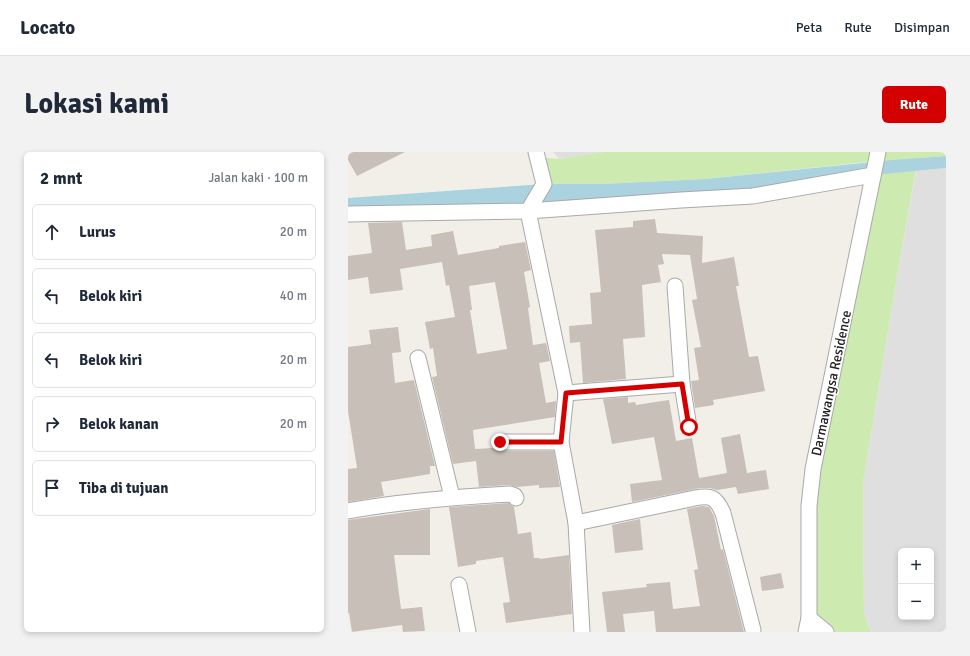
<!DOCTYPE html>
<html lang="id">
<head>
<meta charset="utf-8">
<style>
  body { margin:0; font-family:Signika,sans-serif; background:#f2f2f3; color:#1f2937 }
  .controls { position:absolute; right:12px; bottom:12px; display:grid; overflow:hidden; border-radius:6px; box-shadow:0 2px 6px #0003 }
  .controls button { width:36px; height:36px; display:grid; place-items:center; padding:0; border:0; border-bottom:1px solid #e0e1e3; background:#fff; color:#1f2937; font:20px sans-serif }
  .stop { position:absolute; width:12px; height:12px; margin:-9px; border:3px solid #d40000; border-radius:50%; background:#fff }
  .stop.end { background:#d40000; border-color:#fff; box-shadow:0 1px 4px #0008 }
  .list { margin:0; padding:0; list-style:none }
  h2 { display:flex; justify-content:space-between; align-items:center; height:52px; margin:0; padding:0 16px; font-size:17px }
  h2 small { font-size:13px; font-weight:400; color:#747a83 }
  .list li { display:grid; grid-template-columns:26px 1fr auto; gap:12px; align-items:center; box-sizing:border-box; height:56px; margin:0 8px 8px; padding:0 8px; border:1px solid #e0e1e3; border-radius:6px }
  .list b { display:block; font-size:15px; white-space:nowrap }
  .list em { font-size:13px; font-style:normal; color:#747a83 }
  .icon { flex:none; width:22px; height:22px; fill:none; stroke:currentColor; stroke-width:2; stroke-linecap:round; stroke-linejoin:round }
  .map { position:relative; flex:none; width:598px; height:480px; overflow:hidden; border-radius:6px }
  header { display:flex; align-items:center; gap:24px; box-sizing:border-box; height:56px; padding:0 20px; background:#fff; border-bottom:1px solid #e0e1e3 }
  header strong { font-size:19px }
  nav { display:flex; gap:22px; margin-inline-start:auto; font-size:14px }
  .intro { display:flex; align-items:center; justify-content:space-between; box-sizing:border-box; height:96px; padding:0 24px }
  h1 { margin:0; font-size:28px }
  .button { padding:10px 18px; border-radius:6px; background:#d40000; color:#fff; font-size:14px; font-weight:700 }
  main { display:flex; gap:24px; padding:0 24px }
  aside { flex:1; background:#fff; border-radius:6px; box-shadow:0 2px 6px #0003 }
  .map>svg:first-child { display:block }
  .residential { fill:#e0dfdf; fill-rule:evenodd }
  .grass { fill:#cdebb0 }
  .water { fill:#aad3df }
  .building { fill:#c7bfb8; fill-rule:evenodd }
  .lines { fill:none; stroke-linecap:round; stroke-linejoin:round }
  .minor-casing { stroke:#a9a9a9; stroke-width:17 }
  .minor { stroke:#fff; stroke-width:15 }
  .route { stroke:#d40000; stroke-width:5 }
  .labels { text-anchor:middle; stroke-width:3; stroke-linejoin:round; paint-order:stroke }
  .street-label { font-size:14px; fill:#222; stroke:#fff }
</style>
</head>
<body>
<header>
<strong>Locato</strong>
<nav><a>Peta</a><a>Rute</a><a>Disimpan</a></nav>
</header>
<div class="intro"><h1>Lokasi kami</h1><a class="button">Rute</a></div>
<main>
<aside>
<h2>2 mnt<small>Jalan kaki · 100 m</small></h2>
<ul class="list">
<li><svg class="icon" aria-label="ahead" viewBox="0 0 24 24"><path d="M12 20V5M6 11l6-6 6 6"/></svg><div><b>Lurus</b></div><em>20 m</em></li>
<li><svg class="icon" aria-label="left" viewBox="0 0 24 24"><path d="M17 20v-9H6M10 6l-5 5 5 5"/></svg><div><b>Belok kiri</b></div><em>40 m</em></li>
<li><svg class="icon" aria-label="left" viewBox="0 0 24 24"><path d="M17 20v-9H6M10 6l-5 5 5 5"/></svg><div><b>Belok kiri</b></div><em>20 m</em></li>
<li><svg class="icon" aria-label="right" viewBox="0 0 24 24"><path d="M7 20v-9h11M14 6l5 5-5 5"/></svg><div><b>Belok kanan</b></div><em>20 m</em></li>
<li><svg class="icon" aria-label="arrive" viewBox="0 0 24 24"><path d="M6 21V4h12l-3 4 3 4H6"/></svg><div><b>Tiba di tujuan</b></div></li>
</ul>
</aside>
<div class="map">
<svg width="598" height="480" viewBox="0 0 598 480">
  <rect width="100%" height="100%" fill="#f2efe9"/>
  <g class="residential">
    <polygon points="205,0 256,0 211,7"/>
    <path d="M598 16V480H523L516 461 515 331 547 136 568 19ZM553 399H583V465H553Z"/>
  </g>
  <polygon class="grass" points="256,0 598,0 598,4 570,6 547,136 515,331 516,461 523,480 458,480 461,354 528,9 358,27 254,32 196,32 189,5 211,7"/>
  <polygon class="water" points="598,4 598,16 525,23 405,44 0,62 0,46 196,32 254,32 358,27 544,8"/>
  <g class="building">
    <polygon points="0,0 57,0 9,24 0,8"/>
    <polygon points="307,67 309,81 355,84 354,111 386,105 391,134 388,134 401,205 410,204 417,239 365,248 366,253 347,256 343,229 351,228 346,196 353,195 344,148 349,147 342,103 314,102 316,112 310,113 313,130 294,133 297,185 275,187 278,227 235,231 232,190 222,191 221,174 244,172 242,141 253,140 247,78 285,75 285,69"/>
    <path d="M54 70 58 98 84 94 83 83 105 79 110 103 151 96V94L177 90 183 118 176 120 182 155 180 156 185 193 198 191 202 209 191 211 198 251 208 249 207 265 125 278 127 297 145 296 152 299H206L212 335 191 336V333L169 335 161 333 131 335 128 309 105 312 84 225 89 224 85 196 82 197 77 170 107 165 101 133 98 134 94 110 52 117 55 138 22 142 20 125 0 128V104L24 101 20 71ZM147 130 159 197 129 202 122 158H124L121 134Z"/>
    <polygon points="50,175 53,200 44,201 47,231 66,228 87,314 82,314 82,322 33,330 36,344 0,350 0,317 9,316 0,259 0,195 23,192 21,178"/>
    <polygon points="280,245 280,251 287,250 288,253 321,248 328,289 344,286 351,326 379,321 373,286 392,282 399,321 418,318 421,337 390,342 388,335 369,338 362,336 352,336 284,350 282,332 314,328 306,285 264,292 255,247"/>
    <polygon points="161,351 166,355 170,382 183,380 186,406 192,406 192,407 221,403 224,462 158,471 155,451 162,450 155,405 128,409 128,412 110,415 101,355"/>
    <polygon points="354,354 361,355 366,364 373,398 375,397 396,480 308,480 306,459 275,462 277,480 259,480 254,440 299,435 298,432 322,430 325,457 352,454 346,418 350,417 339,357"/>
    <polygon points="82,357 82,403 46,403 53,457 74,455 77,479 55,480 54,473 4,480 1,461 0,461 0,368"/>
    <polygon points="292,367 295,398 267,401 264,373"/>
    <polygon points="433,421 436,436 414,439 412,425"/>
  </g>
  <g class="lines">
    <defs>
      <g id="minor">
        <polyline points="188,0 196,32 180,59 218,241 213,290 228,371 234,480"/>
        <polyline points="0,62 180,59 333,48 405,44 525,23"/>
        <polyline points="327,134 334,232 341,275"/>
        <polyline points="70,206 104,345"/>
        <polyline points="218,241 334,232"/>
        <polyline points="152,290 213,290"/>
        <path d="M0 359C54 349 107 345 162 342L167 344 168 346"/>
        <path d="M228 371 347 346C363 343 368 345 375 361L405 478"/>
        <polyline points="111,433 120,480"/>
        <polyline points="461,466 478,480"/>
        <polyline points="458,480 461,466 461,354 465,317 530,0"/>
      </g>
    </defs>
    <use href="#minor" class="minor-casing"/>
    <use href="#minor" class="minor"/>
  </g>
  <g class="lines">
    <polyline class="route" points="152,290 213,290 218,241 334,232 341,275"/>
  </g>
  <g class="labels">
    <g class="street-label">
      <text transform="translate(483 231) rotate(-78)" y="5">Darmawangsa Residence</text>
    </g>
  </g>
</svg>
<div class="controls">
<button>+</button>
<button>−</button>
</div>
<div class="stop" style="left:341px;top:275px"></div>
<div class="stop end" style="left:152px;top:290px"></div>
</div>
</main>
</body>
</html>
